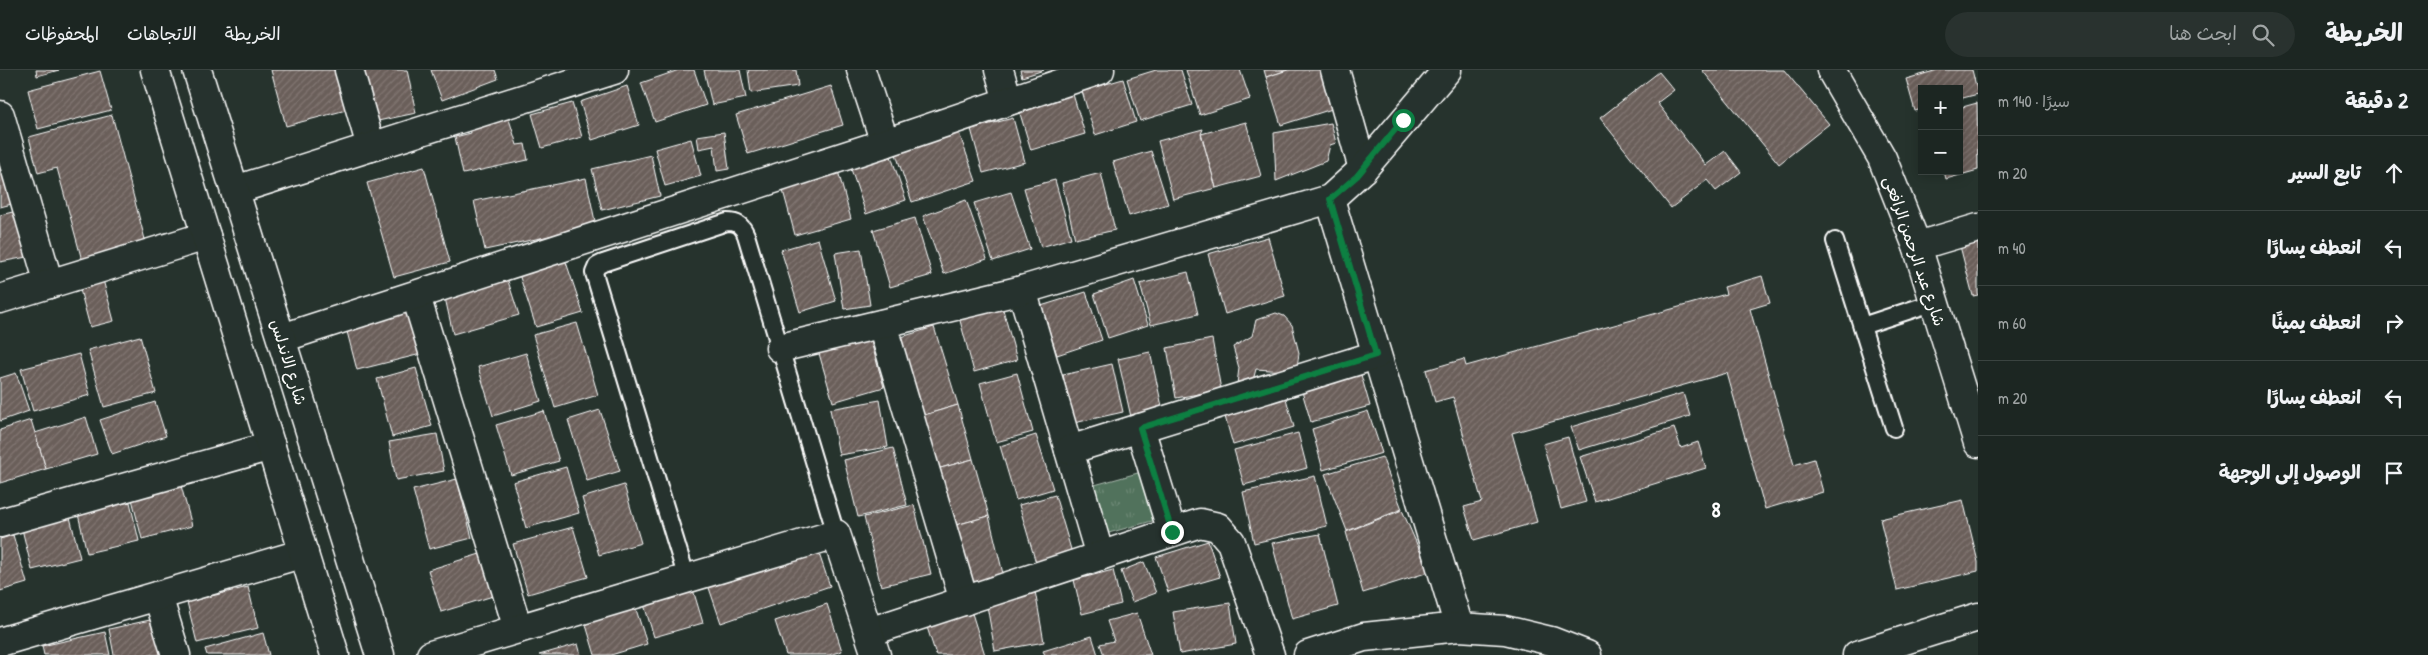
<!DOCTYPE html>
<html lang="ar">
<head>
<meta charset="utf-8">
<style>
  body { margin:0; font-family:"Patrick Hand","Playpen Sans Arabic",sans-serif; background:#29322f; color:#f1f3f6; direction:rtl }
  .controls { position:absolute; right:15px; top:15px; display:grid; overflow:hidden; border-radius:0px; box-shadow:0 2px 12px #0003 }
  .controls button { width:45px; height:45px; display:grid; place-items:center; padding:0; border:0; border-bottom:1px solid #3a4340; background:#1c2622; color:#f1f3f6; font:25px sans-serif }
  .stop { position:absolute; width:15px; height:15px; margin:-11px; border:4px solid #0b8043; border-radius:50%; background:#fff }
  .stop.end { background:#0b8043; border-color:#fff; box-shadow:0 1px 5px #0008 }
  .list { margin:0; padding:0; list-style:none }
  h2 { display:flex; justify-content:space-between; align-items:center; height:65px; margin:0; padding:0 20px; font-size:21px }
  h2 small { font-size:16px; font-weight:400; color:#a0a5a5 }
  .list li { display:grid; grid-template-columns:32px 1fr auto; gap:15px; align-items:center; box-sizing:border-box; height:75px; padding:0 20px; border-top:1px solid #3a4340 }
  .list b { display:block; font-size:19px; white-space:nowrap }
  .list em { font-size:16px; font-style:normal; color:#a0a5a5 }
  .icon { flex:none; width:28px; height:28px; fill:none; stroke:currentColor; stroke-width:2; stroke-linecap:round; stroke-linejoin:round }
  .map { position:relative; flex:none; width:1978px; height:585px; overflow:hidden; direction:ltr }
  header { display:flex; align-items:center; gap:30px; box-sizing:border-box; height:70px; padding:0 25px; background:#1c2622; border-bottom:1px solid #3a4340 }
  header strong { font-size:24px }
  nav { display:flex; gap:28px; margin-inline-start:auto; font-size:18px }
  .search { width:350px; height:45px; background:#29322f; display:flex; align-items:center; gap:12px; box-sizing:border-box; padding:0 18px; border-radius:28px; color:#a0a5a5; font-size:19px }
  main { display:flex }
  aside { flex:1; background:#1c2622 }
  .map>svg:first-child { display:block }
  .grass { fill:url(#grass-tufts); stroke:#a8b8ad }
  .building { fill:url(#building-hatch); stroke:#fff }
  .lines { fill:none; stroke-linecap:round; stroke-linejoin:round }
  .lane-casing { stroke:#fff; stroke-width:20 }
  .street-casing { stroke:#fff; stroke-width:31 }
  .secondary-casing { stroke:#fff; stroke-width:31 }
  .lane { stroke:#26332d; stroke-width:16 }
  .street { stroke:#26332d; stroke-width:28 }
  .secondary { stroke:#26332d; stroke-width:28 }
  .route { stroke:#0b8043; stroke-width:6 }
  .labels { text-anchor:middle; stroke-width:4; stroke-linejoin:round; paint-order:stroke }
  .street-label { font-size:16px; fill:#fff; stroke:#26332d }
  .district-label { font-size:21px; font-weight:bold; fill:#fff; stroke:#26332d }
</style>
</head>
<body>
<header>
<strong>الخريطة</strong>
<div class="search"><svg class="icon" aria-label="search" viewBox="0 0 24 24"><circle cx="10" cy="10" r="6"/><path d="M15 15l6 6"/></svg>ابحث هنا</div>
<nav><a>الخريطة</a><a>الاتجاهات</a><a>المحفوظات</a></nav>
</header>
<main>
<aside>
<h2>2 دقيقة<small>سيرًا · 140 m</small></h2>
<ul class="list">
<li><svg class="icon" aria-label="ahead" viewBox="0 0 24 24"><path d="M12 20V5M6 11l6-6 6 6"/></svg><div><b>تابع السير</b></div><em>20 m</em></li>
<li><svg class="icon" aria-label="left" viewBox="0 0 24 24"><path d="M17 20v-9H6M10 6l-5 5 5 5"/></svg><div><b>انعطف يسارًا</b></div><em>40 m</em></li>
<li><svg class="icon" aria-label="right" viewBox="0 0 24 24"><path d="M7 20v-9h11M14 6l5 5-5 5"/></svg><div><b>انعطف يمينًا</b></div><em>60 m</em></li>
<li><svg class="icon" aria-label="left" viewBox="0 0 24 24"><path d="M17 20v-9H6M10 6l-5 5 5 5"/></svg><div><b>انعطف يسارًا</b></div><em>20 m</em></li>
<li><svg class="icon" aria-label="arrive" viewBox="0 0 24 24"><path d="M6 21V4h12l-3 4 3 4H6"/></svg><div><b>الوصول إلى الوجهة</b></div></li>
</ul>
</aside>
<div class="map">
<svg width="1978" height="585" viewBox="0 0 1978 585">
  <defs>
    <pattern id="grass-tufts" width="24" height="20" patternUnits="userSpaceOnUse" patternTransform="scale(1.25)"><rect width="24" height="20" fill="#51725b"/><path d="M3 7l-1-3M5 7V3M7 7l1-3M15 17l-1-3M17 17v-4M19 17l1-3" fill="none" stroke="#6b8774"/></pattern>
    <pattern id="building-hatch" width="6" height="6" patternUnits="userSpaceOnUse" patternTransform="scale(1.25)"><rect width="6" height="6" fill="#6b5f5a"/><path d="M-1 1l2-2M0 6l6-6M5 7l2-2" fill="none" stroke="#817773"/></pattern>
  </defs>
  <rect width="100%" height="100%" fill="#26332d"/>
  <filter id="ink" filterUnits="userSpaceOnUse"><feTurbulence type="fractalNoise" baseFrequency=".02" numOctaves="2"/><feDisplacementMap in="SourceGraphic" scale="10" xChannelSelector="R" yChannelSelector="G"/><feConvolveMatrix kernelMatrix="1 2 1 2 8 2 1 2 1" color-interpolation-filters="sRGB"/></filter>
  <g filter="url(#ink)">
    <polygon class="grass" points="1145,401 1159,449 1105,464 1091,416"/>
    <g class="building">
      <polygon points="36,0 59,0 37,6"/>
      <polygon points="271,0 336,0 346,40 286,56"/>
      <polygon points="369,0 407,0 416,43 373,52 362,1"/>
      <polygon points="431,0 495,0 498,9 442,30"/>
      <polygon points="679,0 694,0 706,35 655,52 641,13"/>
      <polygon points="704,0 740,0 746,28 712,35"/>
      <polygon points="748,0 796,0 798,16 751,23"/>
      <polygon points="1020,0 1044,0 1022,7"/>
      <polygon points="1156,0 1181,0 1192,35 1140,51 1127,9"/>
      <polygon points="1186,0 1240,0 1250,29 1200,45"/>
      <polygon points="1264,0 1288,0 1266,7"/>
      <polygon points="1288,0 1321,0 1332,39 1281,55 1266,7"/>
      <polygon points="1702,0 1784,0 1829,54 1779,94"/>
      <polygon points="1938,0 1972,0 1978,24 1959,29 1959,19 1922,19 1922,39 1915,41 1906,9"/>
      <polygon points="100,1 111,40 38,59 28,20"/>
      <polygon points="1659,2 1674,20 1657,33 1706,95 1725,81 1741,102 1716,121 1707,110 1671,138 1600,48"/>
      <polygon points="1123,9 1136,52 1095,65 1082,21"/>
      <polygon points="627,16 639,55 592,70 580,32"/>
      <polygon points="831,16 843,55 748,84 736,45"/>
      <polygon points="1072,21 1085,64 1031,80 1018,37"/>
      <polygon points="572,33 582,67 542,78 532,44"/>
      <polygon points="1977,33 1978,100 1946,109 1944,101 1959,101 1959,38"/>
      <polygon points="112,45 147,177 83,194 57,98 38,103 29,67"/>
      <polygon points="508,46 517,75 525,74 528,90 463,104 455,67 471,63 469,54"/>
      <polygon points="1013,48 1025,92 983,103 971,59"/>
      <polygon points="1246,52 1261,106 1216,118 1201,64"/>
      <polygon points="1331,53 1336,73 1330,75 1326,91 1276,111 1274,63"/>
      <polygon points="1203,59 1201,64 1216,118 1173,129 1158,71"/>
      <polygon points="958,60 976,111 912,132 895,81"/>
      <polygon points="724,62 729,99 717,101 714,76 699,79 697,66"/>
      <polygon points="691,69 701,106 665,116 655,79"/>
      <polygon points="0,72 16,133 0,137"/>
      <polygon points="1151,81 1168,134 1129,146 1113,92"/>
      <polygon points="651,85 660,126 602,140 592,99"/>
      <polygon points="891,86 906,130 866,144 851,99"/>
      <polygon points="424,97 450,192 394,207 367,113"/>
      <polygon points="837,97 851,149 795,165 781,113"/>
      <polygon points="1101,103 1115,160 1075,169 1062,113"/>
      <polygon points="586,108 596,156 485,180 474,131"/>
      <polygon points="1055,110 1071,168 1041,177 1024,118"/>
      <polygon points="1011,122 1030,179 993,191 974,133"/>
      <polygon points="966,130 987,189 944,204 923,146"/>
      <polygon points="17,141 27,187 0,192 0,145"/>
      <polygon points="915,148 932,205 890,217 873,160"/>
      <polygon points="1268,167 1285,226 1225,244 1208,184"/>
      <polygon points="1978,167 1978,225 1973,226 1959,172"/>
      <polygon points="818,169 836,231 800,242 781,180"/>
      <polygon points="861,179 870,235 844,239 835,183"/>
      <polygon points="564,186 583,243 536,257 518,201"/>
      <polygon points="1188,202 1198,244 1151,255 1140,214"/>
      <polygon points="506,205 519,245 453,264 444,223"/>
      <polygon points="102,206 114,251 90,257 78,212"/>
      <polygon points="1762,206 1770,233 1750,239 1794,395 1814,389 1823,422 1765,439 1727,303 1512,363 1537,452 1474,470 1464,437 1482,432 1453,327 1435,332 1426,300 1464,289 1466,296 1726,224 1724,217"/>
      <polygon points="1134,210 1148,255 1108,268 1094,224"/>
      <polygon points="1086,222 1102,270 1057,285 1041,236"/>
      <polygon points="1002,236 1017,290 974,302 959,247"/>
      <polygon points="409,239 421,284 357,300 345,254"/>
      <polygon points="1276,243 1284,246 1292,255 1299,283 1297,298 1284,301 1256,299 1251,318 1236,322 1239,298 1233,277 1252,266 1256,250"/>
      <polygon points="577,253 598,325 555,338 533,265"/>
      <polygon points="934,257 958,335 921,346 898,268"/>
      <polygon points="869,265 884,317 833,332 818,280"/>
      <polygon points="140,266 156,323 104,337 88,280"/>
      <polygon points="1212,269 1221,320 1176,328 1167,278"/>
      <polygon points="1150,282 1163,341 1131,347 1118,289"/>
      <polygon points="526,283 541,331 493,346 478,297"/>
      <polygon points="79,284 90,325 33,341 21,299"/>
      <polygon points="1112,294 1123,342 1074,353 1063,305"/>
      <polygon points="416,298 432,356 392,367 377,309"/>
      <polygon points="1359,298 1370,336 1311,352 1300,315"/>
      <polygon points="16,303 29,341 0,351 0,308"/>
      <polygon points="1017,303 1033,362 996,372 980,313"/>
      <polygon points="1683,323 1690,346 1579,380 1571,357"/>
      <polygon points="1285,325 1294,357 1233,375 1224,343"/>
      <polygon points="880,330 888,377 839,385 830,339"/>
      <polygon points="155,332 166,366 112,384 100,350"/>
      <polygon points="958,335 973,389 937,399 921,346"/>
      <polygon points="600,340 620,401 587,411 568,350"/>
      <polygon points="544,341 559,391 511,405 496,355"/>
      <polygon points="1368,341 1382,383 1323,400 1312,359"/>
      <polygon points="86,347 97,384 46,399 35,363"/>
      <polygon points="31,350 46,399 0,413 0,360"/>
      <polygon points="1674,358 1681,378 1698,372 1706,398 1595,432 1580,387"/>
      <polygon points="1298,363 1307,398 1244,415 1234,380"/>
      <polygon points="437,364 444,401 396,410 389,372"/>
      <polygon points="1036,365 1053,419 1016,430 1000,376"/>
      <polygon points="1568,367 1586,432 1561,439 1543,374"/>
      <polygon points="893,378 907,435 858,447 844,390"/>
      <polygon points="1382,387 1402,439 1347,461 1325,404"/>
      <polygon points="973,389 989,446 952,456 937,399"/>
      <polygon points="566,397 579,443 526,458 513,412"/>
      <polygon points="1315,406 1327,456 1254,473 1243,422"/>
      <polygon points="457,409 472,468 429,479 413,420"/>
      <polygon points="180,412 192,456 142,469 131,425"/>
      <polygon points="624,415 641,473 599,485 582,428"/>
      <polygon points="1055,425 1072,483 1036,493 1019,435"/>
      <polygon points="1963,430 1978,492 1978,501 1897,520 1880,449"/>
      <polygon points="130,432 139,471 87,483 78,444"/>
      <polygon points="914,435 931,504 881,516 864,447"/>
      <polygon points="1402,440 1429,502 1363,523 1346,462"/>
      <polygon points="989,446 1005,512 969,520 952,456"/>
      <polygon points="70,447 80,488 32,500 22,459"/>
      <polygon points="573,457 588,507 528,524 513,474"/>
      <polygon points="1320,464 1338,536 1292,549 1272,473"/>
      <polygon points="13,465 27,513 0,521 0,469"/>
      <polygon points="1208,471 1220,507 1168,522 1156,487"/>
      <polygon points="816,475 830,516 721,553 707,512"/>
      <polygon points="480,484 493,526 441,542 428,500"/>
      <polygon points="1144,492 1156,523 1132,532 1121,501"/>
      <polygon points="1113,500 1121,534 1082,544 1074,510"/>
      <polygon points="691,513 703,553 654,567 642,528"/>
      <polygon points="248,517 258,558 197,573 187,532"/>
      <polygon points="1035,521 1044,572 995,581 986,530"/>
      <polygon points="633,530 647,574 611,585 595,585 583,545"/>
      <polygon points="1230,533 1236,574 1180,584 1173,542"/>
      <polygon points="827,534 842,581 829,585 786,585 775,551"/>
      <polygon points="971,540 985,585 936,585 926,554"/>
      <polygon points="1137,543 1151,585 1104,585 1100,574 1114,571 1107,551"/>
      <polygon points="159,548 167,585 114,585 109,559"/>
      <polygon points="105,562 110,585 44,585 42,576"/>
      <polygon points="263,563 269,585 207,585 205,579"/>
      <polygon points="1092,566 1098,585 1045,585 1043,581"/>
      <polygon points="578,574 581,585 539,585"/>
    </g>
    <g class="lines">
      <defs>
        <g id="lane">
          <polyline points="1835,171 1894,358"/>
          <polyline points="1862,256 1935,232"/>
          <path d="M687 509 594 203 597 196 603 193 727 152C737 152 742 155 746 165L836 464"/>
        </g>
        <g id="street">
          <polyline points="349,0 371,77"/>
          <polyline points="861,0 885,73"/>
          <polyline points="999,0 1008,31"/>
          <polyline points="1335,0 1363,99"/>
          <polyline points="1831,0 1882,88 1917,176 1978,373"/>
          <polyline points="0,45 49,214"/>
          <polyline points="235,120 614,0"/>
          <polyline points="1330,129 1459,557"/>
          <polyline points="1917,176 1978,158"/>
          <polyline points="1022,220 1100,486"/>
          <polyline points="416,226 518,559"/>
          <polyline points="0,229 206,166"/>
          <polyline points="882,254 964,531"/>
          <polyline points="282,268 885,73 1100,0"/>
          <polyline points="780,278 1022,220 1330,129 1363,99 1447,0"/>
          <polyline points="1140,358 1172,462"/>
          <polyline points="1069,380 1376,285"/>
          <polyline points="0,453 271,376"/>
          <polyline points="158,526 176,585"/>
          <polyline points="869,562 1200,453 1218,457 1231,472 1270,585"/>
          <polyline points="0,572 304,483"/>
          <polyline points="431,585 836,464 876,585"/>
          <polyline points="1308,585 1364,567 1459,557 1505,560 1551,571 1587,585"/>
          <polyline points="1857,585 1978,547"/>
        </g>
        <g id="secondary">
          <polyline points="155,0 335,585"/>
          <polyline points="197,0 380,585"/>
        </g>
      </defs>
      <use href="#lane" class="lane-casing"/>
      <use href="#street" class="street-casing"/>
      <use href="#secondary" class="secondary-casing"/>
      <use href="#lane" class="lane"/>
      <use href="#street" class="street"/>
      <use href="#secondary" class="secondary"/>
    </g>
  </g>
  <g class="lines" filter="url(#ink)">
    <polyline class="route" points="1172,462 1140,358 1376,285 1330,129 1357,106 1403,50"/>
  </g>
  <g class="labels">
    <g class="street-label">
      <text transform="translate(1915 181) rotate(71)" y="6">شارع عبد الرحمن الرافعى</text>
      <text transform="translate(289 292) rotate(73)" y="6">شارع الاندلس</text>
    </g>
    <g class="district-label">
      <text x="1716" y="447">8</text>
    </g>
  </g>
</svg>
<div class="controls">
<button>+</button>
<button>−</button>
</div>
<div class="stop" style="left:1403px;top:50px"></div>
<div class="stop end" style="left:1172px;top:462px"></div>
</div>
</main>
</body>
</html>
